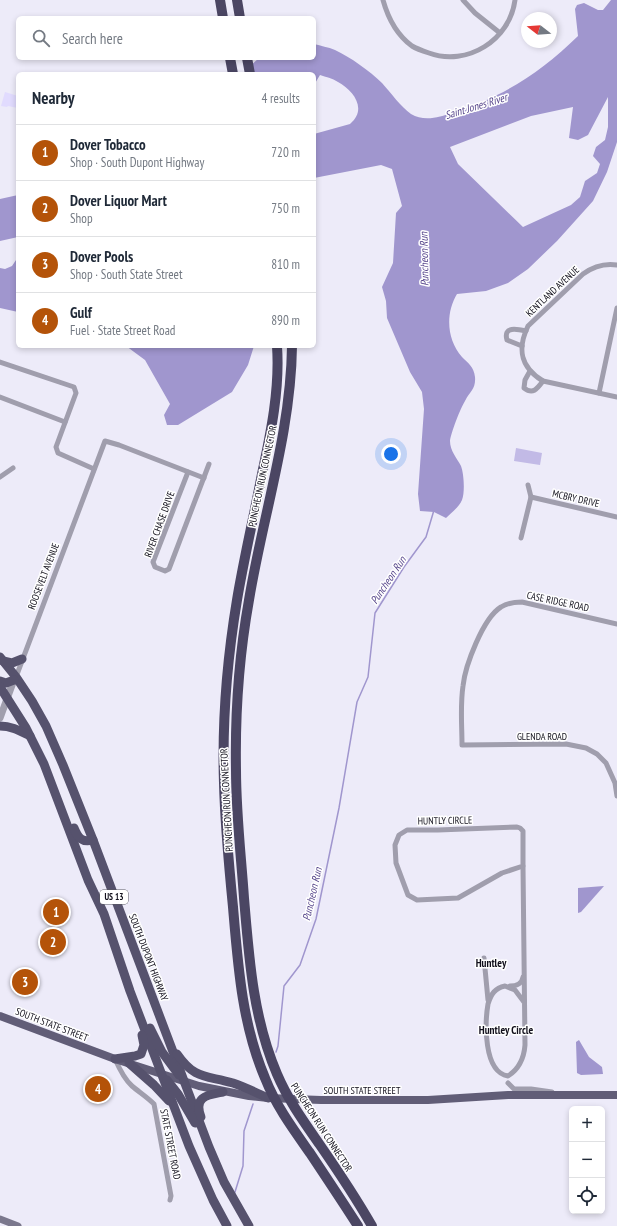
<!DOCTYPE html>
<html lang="en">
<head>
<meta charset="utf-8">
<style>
  body { margin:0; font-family:"PT Sans Narrow",sans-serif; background:#f2f2f3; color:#1f2937 }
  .controls { position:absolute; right:12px; bottom:12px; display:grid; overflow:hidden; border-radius:6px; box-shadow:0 2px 6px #0003 }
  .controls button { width:36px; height:36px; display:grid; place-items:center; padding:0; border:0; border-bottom:1px solid #e0e1e3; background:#fff; color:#1f2937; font:20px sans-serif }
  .compass { position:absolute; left:521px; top:12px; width:36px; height:36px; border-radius:50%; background:#fff; box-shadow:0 2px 6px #0003; rotate:287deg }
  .you { position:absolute; left:391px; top:454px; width:14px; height:14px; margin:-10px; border:3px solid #fff; border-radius:50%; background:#1a73e8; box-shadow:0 0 0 6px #1a73e833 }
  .badge { display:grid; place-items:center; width:26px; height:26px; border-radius:50%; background:#b45309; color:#fff; font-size:13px; font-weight:700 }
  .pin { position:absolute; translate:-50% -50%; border:2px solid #fff; box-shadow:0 1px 4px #0006 }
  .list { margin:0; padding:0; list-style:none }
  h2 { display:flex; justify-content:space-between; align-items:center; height:52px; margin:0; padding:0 16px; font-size:17px }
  h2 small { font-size:13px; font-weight:400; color:#747a83 }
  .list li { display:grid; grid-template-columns:26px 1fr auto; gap:12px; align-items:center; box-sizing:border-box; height:56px; padding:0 16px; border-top:1px solid #e0e1e3 }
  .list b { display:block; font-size:15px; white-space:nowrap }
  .list p { margin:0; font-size:13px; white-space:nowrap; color:#747a83 }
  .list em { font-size:13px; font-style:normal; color:#747a83 }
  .icon { flex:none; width:22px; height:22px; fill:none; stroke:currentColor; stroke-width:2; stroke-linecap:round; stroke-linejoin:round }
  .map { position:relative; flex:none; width:617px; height:1226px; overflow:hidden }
  .search { position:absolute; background:#fff; box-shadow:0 2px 6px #0003; left:16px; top:16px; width:300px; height:44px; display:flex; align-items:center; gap:10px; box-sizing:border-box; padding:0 14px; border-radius:6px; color:#747a83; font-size:15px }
  .panel { position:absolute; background:#fff; box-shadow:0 2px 6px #0003; left:16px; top:72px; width:300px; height:276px; border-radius:6px }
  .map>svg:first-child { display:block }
  .built { fill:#e1dbfe }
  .green { fill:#c2bae6 }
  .water { fill:#a096ce; fill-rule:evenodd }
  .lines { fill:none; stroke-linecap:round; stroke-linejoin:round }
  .stream { stroke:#a096ce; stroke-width:1.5 }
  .minor { stroke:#a09ead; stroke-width:5 }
  .tertiary { stroke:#a09ead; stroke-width:7 }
  .secondary { stroke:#7b788d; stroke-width:7 }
  .primary { stroke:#615d77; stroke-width:8 }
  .trunk { stroke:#56526d; stroke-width:9 }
  .motorway { stroke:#4b4663; stroke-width:10 }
  .labels { text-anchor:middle; stroke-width:3; stroke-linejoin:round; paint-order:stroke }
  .shield { fill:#fff; stroke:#595860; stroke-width:1 }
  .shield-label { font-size:9px; font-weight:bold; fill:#12101c }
  .street-label { font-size:10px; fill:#12101c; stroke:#fff }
  .water-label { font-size:11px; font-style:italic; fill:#56458b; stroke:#fff }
  .neighbourhood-label { font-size:11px; font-weight:bold; fill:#12101c; stroke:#fff }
</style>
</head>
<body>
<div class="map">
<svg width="617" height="1226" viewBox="0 0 617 1226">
  <rect width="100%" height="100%" fill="#edebf9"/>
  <polygon class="built" points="5,92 18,96 18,108 8,106 7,107 1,106"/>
  <polygon class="green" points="516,448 542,453 540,465 514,461"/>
  <g class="water">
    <path d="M611 0H617V142L607 172 593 201 557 241 528 269 508 283 486 291 457 294C445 314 447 340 462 357 468 363 474 367 475 377 476 389 470 391 465 401 460 409 451 433 450 441 450 451 457 458 461 466 464 474 465 492 462 500 459 507 451 513 446 518L434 512 420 511 418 494 424 409 422 392 410 372 387 318 386 301 382 287 393 263 396 213 402 206 392 169 381 165 314 178V134L350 124C368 109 353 90 338 82 332 78 326 77 320 75L314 85V74H244L248 68 259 58H314V44C321 46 328 47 335 50 350 57 370 71 382 83 391 93 401 107 411 114 424 122 440 117 452 113 503 97 540 73 578 36L575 9 577 5 584 3 598 10H603ZM608 97V127L605 140 596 147 593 156 600 164 597 173 585 181 580 197 571 205 523 227 458 164 450 147 531 116 573 107 569 138 578 140 588 135Z"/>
    <polygon points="18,195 18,237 0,241 0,199"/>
    <polygon points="18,257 18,312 0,308 0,268 5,269 12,266"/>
    <polygon points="126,346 254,346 248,365 232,392 178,425 167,425 164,415 170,404 145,360"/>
    <polygon points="604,886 581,912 578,913 578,888"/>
    <polygon points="579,1040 589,1057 602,1067 603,1074 581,1075 577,1073 576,1042"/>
  </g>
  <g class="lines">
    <g class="stream">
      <polyline points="276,1052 278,1046 284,986 300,965 316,919 339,808 357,702 368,677 375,613 404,567 426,537 434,510"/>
      <polyline points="235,1192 243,1166 244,1131 253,1104"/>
    </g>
    <g class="minor">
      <path d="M383 0C388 18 397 35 412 46 417 49 423 51 429 53 467 67 510 40 515 0"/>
      <polyline points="463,0 475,13 500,33"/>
      <path d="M617 265C604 263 594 266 583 274L528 326C517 349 520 367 543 381L617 397"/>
      <path d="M522 346 507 340C503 326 517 329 526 331"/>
      <polyline points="0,362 74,387 76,393 56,447 58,453 94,469"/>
      <path d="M530 371 525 380 524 388C533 395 537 389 543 381"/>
      <polyline points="599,393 617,308"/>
      <polyline points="0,397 65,422"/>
      <polyline points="188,472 153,562 155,567 165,571 169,569 209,464"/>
      <polyline points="0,477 13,468"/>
      <polyline points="531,497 617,517"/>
      <polyline points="521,538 531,497 528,485"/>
      <path d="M617 624 522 602C515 602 507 603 501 607 483 618 465 666 463 686 460 706 462 726 462 745L566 744 586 748 597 754 606 763 615 783 617 796"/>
      <polyline points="16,677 105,441 119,445 204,478"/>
      <polygon points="517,827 520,828 523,831 523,866 502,873 458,898 417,900 408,895 396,863 395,845 399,835 407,830 438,830"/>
      <path d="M523 866 525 1045C524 1058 519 1069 508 1076 483 1072 485 1022 488 1004 491 994 495 988 505 986L515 990 524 1002"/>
      <polyline points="484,958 488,1000"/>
      <path d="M510 986C517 986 522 984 523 977"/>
      <path d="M115 1059C119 1068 124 1079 132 1086 139 1092 147 1097 154 1104L171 1196 170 1200"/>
      <polyline points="508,1083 514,1089 531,1089 552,1092"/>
    </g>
    <polyline class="tertiary" points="0,718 15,677"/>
    <polyline class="secondary" points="0,1219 18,1226"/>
    <polyline class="primary" points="0,1016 115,1059 199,1086 249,1096 268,1098 321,1100 428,1100 508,1095 617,1095"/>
    <g class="trunk">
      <polyline points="0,657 16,677 32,701 46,726 63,765 93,840 209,1147 224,1182 249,1226"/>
      <polyline points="3,661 12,663 22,659"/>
      <polyline points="0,681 6,683 14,680"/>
      <polyline points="0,687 26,728 44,764 88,880 104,914 130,991 189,1146 213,1200 227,1226"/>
      <path d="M0 726C12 726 20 731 30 736"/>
      <path d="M74 828C78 838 82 843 93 840"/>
      <polyline points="150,1028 162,1052 179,1075"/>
      <path d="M177 1054C195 1080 206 1075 233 1083 245 1087 257 1093 268 1098"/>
      <polyline points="115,1059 135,1056 141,1054 144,1045 142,1035"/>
      <polyline points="129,1063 154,1085 169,1101"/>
      <polyline points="167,1080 178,1094 195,1123"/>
      <path d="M201 1117C193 1096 208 1095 223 1092"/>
    </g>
    <g class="motorway">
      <polyline points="220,0 223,18"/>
      <polyline points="237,0 240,18"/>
      <polyline points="230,58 233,74"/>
      <polyline points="247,58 250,74"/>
      <path d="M277 346C280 389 271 432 262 474 254 516 244 558 237 600 227 660 222 722 224 783 225 825 229 866 233 907 238 966 242 1024 265 1078 276 1106 293 1129 310 1153 326 1177 342 1201 358 1226"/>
      <path d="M292 346C291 432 263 515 249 600 239 656 235 713 236 770 236 813 241 855 244 898 249 958 253 1018 277 1074 288 1100 304 1122 320 1145 338 1171 356 1198 372 1226"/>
    </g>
  </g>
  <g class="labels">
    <rect class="shield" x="100" y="890" width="28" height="14" rx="3"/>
    <g class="shield-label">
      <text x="114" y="900">US 13</text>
    </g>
    <g class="street-label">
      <text transform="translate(552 291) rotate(-43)" y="4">KENTLAND AVENUE</text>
      <text transform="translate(262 476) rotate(-78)" y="4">PUNCHEON RUN CONNECTOR</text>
      <text transform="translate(576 498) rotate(13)" y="4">MCBRY DRIVE</text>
      <text transform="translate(159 524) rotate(-70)" y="4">RIVER CHASE DRIVE</text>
      <text transform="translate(43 576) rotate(-69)" y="4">ROOSEVELT AVENUE</text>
      <text transform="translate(558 601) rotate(12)" y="4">CASE RIDGE ROAD</text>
      <text x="542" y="740">GLENDA ROAD</text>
      <text transform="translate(226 800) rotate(-93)" y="4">PUNCHEON RUN CONNECTOR</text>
      <text transform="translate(445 820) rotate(-1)" y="4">HUNTLY CIRCLE</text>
      <text transform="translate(149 957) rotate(69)" y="4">SOUTH DUPONT HIGHWAY</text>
      <text transform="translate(52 1024) rotate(21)" y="4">SOUTH STATE STREET</text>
      <text x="362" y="1094">SOUTH STATE STREET</text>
      <text transform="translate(322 1127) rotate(57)" y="4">PUNCHEON RUN CONNECTOR</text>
      <text transform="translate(171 1144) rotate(79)" y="4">STATE STREET ROAD</text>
    </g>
    <g class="water-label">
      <text transform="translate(476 106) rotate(-17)" y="4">Saint Jones River</text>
      <text transform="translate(424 259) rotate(-91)" y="4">Puncheon Run</text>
      <text transform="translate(388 580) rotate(-56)" y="4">Puncheon Run</text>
      <text transform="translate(312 894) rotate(-77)" y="4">Puncheon Run</text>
    </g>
    <g class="neighbourhood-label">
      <text x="491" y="967">Huntley</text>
      <text x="506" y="1034">Huntley Circle</text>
    </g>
  </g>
</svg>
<div class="controls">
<button>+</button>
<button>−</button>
<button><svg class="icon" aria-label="locate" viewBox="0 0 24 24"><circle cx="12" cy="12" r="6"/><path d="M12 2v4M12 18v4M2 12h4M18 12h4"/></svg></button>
</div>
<svg class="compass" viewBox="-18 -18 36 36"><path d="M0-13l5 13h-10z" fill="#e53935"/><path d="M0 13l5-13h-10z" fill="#747a83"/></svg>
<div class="you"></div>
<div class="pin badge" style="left:56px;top:912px">1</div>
<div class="pin badge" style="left:53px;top:942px">2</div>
<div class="pin badge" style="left:25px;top:982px">3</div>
<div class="pin badge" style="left:98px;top:1089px">4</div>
<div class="search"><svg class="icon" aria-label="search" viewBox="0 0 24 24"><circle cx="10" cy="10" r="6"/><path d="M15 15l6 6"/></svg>Search here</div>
<section class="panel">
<h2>Nearby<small>4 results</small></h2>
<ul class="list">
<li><span class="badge">1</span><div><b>Dover Tobacco</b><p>Shop · South Dupont Highway</p></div><em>720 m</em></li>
<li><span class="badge">2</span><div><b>Dover Liquor Mart</b><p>Shop</p></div><em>750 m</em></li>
<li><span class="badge">3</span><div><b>Dover Pools</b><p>Shop · South State Street</p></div><em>810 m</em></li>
<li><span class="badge">4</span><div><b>Gulf</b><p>Fuel · State Street Road</p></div><em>890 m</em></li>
</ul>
</section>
</div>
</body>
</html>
